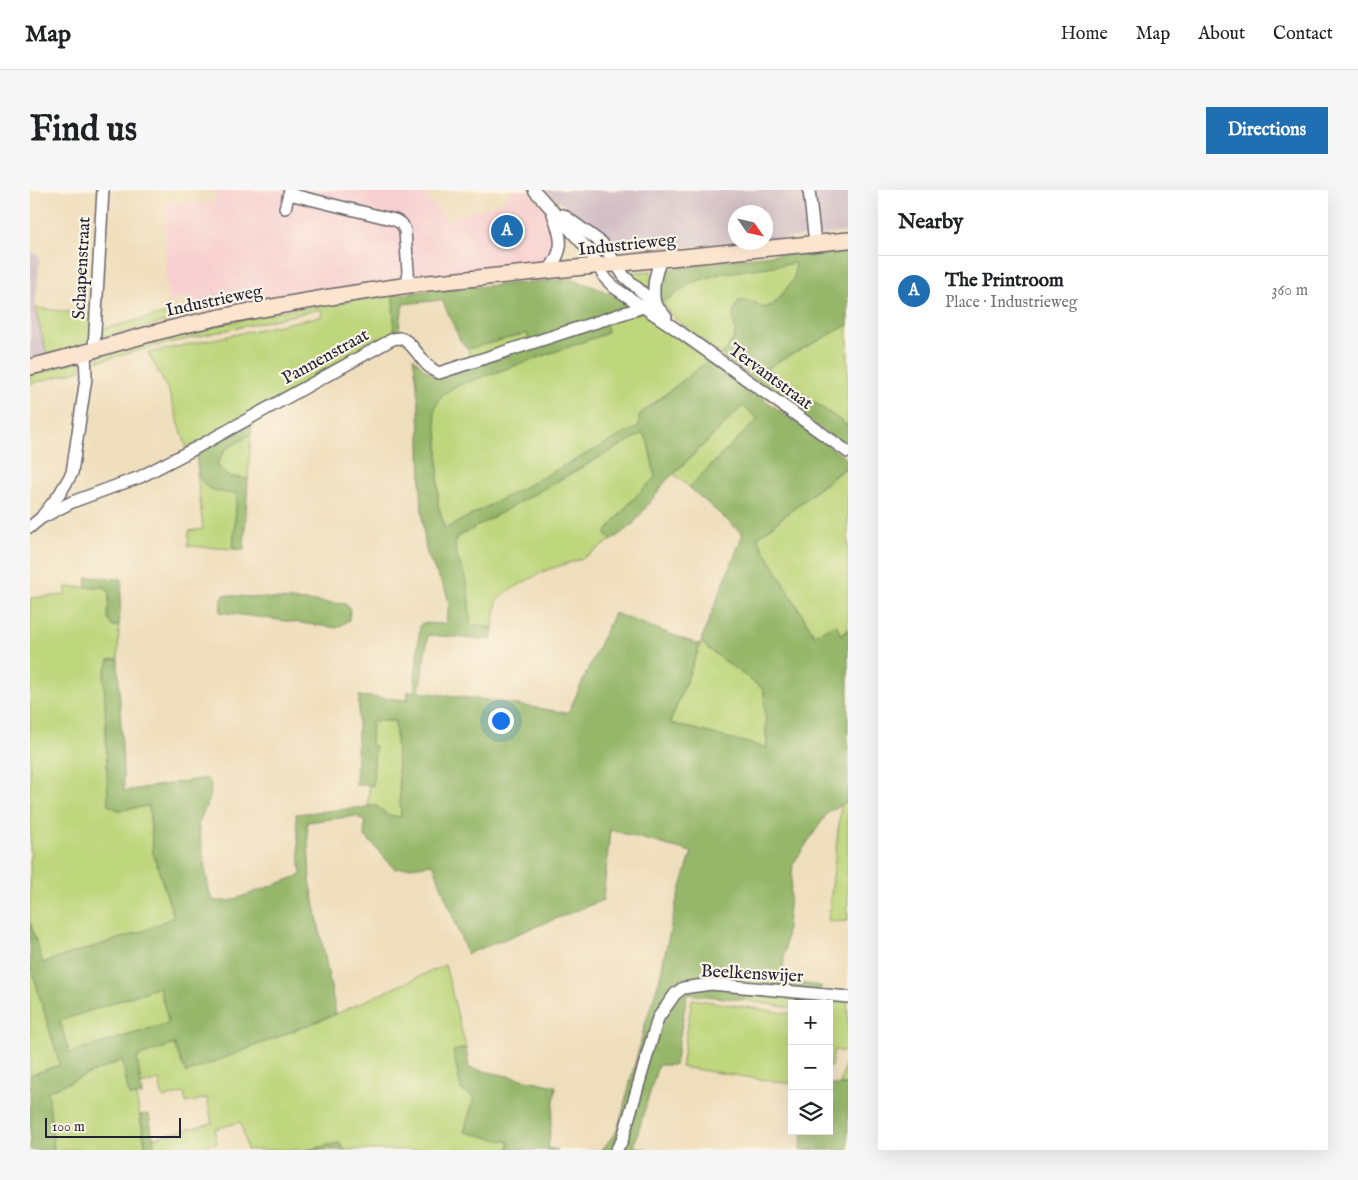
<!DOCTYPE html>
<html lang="en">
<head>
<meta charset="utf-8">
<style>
  body { margin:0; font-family:"IM FELL English",serif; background:#f6f6f6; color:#202124 }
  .controls { position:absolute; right:15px; bottom:15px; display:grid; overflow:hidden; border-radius:0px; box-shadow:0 5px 20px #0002 }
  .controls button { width:45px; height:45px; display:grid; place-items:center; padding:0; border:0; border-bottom:1px solid #e0e0e0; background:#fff; color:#202124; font:25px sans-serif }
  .compass { position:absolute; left:698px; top:15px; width:45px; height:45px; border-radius:50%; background:#fff; box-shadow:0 5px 20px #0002; rotate:124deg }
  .scale { position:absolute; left:15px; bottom:12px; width:136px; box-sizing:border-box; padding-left:5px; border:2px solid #22223b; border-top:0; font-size:14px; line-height:18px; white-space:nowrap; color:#22223b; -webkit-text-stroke:4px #fcf5e5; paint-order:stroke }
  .you { position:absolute; left:470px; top:530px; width:18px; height:18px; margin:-12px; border:4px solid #fff; border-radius:50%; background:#1a73e8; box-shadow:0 0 0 8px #1a73e833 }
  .badge { display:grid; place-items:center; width:32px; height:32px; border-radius:50%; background:#1f6fb2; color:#fff; font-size:16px; font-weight:700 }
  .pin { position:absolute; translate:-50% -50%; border:2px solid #fff; box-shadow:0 1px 5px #0006 }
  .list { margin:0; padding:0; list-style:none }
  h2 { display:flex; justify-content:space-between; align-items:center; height:65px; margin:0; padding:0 20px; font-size:21px }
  h2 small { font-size:16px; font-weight:400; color:#757577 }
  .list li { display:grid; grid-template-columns:32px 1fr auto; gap:15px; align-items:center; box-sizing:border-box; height:70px; padding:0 20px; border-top:1px solid #e0e0e0 }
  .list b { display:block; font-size:19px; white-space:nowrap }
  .list p { margin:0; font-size:16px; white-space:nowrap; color:#757577 }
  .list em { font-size:16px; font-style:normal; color:#757577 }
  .icon { flex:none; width:28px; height:28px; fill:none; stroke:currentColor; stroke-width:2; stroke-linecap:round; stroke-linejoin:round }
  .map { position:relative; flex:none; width:818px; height:960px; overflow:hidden; border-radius:0px }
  header { display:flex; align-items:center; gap:30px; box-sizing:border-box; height:70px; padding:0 25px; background:#fff; border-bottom:1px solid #e0e0e0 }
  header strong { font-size:24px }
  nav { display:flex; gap:28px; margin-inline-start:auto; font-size:18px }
  .intro { display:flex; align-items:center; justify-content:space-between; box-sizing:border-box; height:120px; padding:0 30px }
  h1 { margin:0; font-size:35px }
  .button { padding:12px 22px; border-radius:0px; background:#1f6fb2; color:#fff; font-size:18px; font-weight:700 }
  main { display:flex; gap:30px; padding:0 30px }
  aside { flex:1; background:#fff; border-radius:0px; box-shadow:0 5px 20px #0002 }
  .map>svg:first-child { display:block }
  .built { fill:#f7cfd0 }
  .industrial { fill:#d2bdc5 }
  .green { fill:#bed67b; stroke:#707c5b }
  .forest { fill:#96b76b; stroke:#5c6c53; fill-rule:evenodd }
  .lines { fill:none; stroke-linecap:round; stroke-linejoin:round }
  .minor-casing { stroke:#6a6468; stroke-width:14 }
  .secondary-casing { stroke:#6a6468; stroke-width:18 }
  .minor { stroke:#fff; stroke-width:11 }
  .secondary { stroke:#fbe5cf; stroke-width:15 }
  .labels { text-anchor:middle; stroke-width:4.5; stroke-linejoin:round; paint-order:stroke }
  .street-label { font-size:18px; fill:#22223b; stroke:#fcf5e5 }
</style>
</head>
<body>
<header>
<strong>Map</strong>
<nav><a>Home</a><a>Map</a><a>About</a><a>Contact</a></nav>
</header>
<div class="intro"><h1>Find us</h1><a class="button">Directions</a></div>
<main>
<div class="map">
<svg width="818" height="960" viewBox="0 0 818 960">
  <rect width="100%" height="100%" fill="#fcf5e5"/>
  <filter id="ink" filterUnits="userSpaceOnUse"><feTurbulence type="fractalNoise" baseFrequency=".02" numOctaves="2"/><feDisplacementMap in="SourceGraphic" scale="10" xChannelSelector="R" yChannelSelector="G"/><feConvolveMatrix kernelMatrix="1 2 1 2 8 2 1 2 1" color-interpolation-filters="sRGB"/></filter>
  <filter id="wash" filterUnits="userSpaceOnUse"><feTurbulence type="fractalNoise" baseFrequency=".0096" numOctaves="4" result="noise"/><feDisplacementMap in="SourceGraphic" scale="20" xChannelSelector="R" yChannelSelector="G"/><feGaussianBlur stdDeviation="1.12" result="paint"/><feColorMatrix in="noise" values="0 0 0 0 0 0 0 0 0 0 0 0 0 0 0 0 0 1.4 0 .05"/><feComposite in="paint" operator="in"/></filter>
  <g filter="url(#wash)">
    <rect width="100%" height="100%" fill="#efdebc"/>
    <polygon class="built" points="185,0 389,0 418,31 471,12 483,0 496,0 514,19 520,28 527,58 519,71 281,101 162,125 160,107 137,112 135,13 185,13"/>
    <g class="industrial">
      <polygon points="515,0 818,0 818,42 736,50 736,22 706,22 706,52 710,53 617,59 603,58 565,40"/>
      <polygon points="0,61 10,67 5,118 17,165 0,169"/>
    </g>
    <g class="green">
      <path d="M765 73C765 78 766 85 763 90 757 102 746 114 733 118L726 113 706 137 705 145 698 157 690 165 642 126 632 113 661 93 689 84Z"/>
      <polygon points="621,81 622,82 621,104 599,83"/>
      <polygon points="363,105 364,144 157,259 138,200 118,163 292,126 291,119 143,152 68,171 69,165 158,142 252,121"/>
      <polygon points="161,117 162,125 79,146 74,146 68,140"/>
      <polygon points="5,118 62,124 60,148 53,154 17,165"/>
      <polygon points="612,122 679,170 609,225 610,236 415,339 408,314 408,249 403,220 412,205 424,197 575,144 575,133"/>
      <polygon points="818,135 818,236 736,178"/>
      <polygon points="497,143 499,150 440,167 438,159"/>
      <polygon points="50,171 51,180 0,194 0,185"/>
      <polygon points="713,216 729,228 659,297 644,284"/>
      <polygon points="613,243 618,252 625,287 602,310 579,338 576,342 577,346 582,350 551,369 514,381 475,403 467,411 463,438 440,434 439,412 424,357 426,348"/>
      <polygon points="221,244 218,289 197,286 187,274 195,260"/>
      <polygon points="815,278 818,281 818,440 811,445 806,435 784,445 727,348"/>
      <polygon points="167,283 175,295 207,304 203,359 158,356 159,341 173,339"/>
      <polygon points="36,397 76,397 79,401 78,429 83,436 89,436 88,469 79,470 88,620 119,616 123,663 144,728 113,741 12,773 0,732 0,408 35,405"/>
      <polygon points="672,453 734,500 737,558 640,533 670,456 665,454"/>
      <polygon points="342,531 365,531 371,627 358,625 346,616 338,616 339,595 343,595 344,556 341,556"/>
      <polygon points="818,611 818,731 798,732 811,614"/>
      <polygon points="0,774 30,875 0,885"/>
      <polygon points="415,775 436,858 424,861 444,906 479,952 479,960 315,960 309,953 276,960 217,960 211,932 185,939 187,953 179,954 180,960 125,960 123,948 182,933 177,908 156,913 154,903 133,908 129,890 111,895 107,867 144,854 156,883 306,824"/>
      <polygon points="129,797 139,833 39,863 30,831"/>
      <polygon points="715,803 818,812 818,895 810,895 818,862 804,860 801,877 799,877 799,814 762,814 762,818 714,810"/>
      <polygon points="662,809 762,824 762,894 651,877"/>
      <polygon points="93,870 99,905 106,905 116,960 24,960 18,901"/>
    </g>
    <g class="forest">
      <path d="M818 57V135L736 178 818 236V259L690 165C696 159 703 153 705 145 707 139 703 135 703 129 703 122 706 116 709 110L726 113 733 118 744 115 764 88 765 73 689 84 661 93 632 113C627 101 625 91 633 80L704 69Z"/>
      <path d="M540 89C561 95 580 103 600 113L599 117 573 127 578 140 575 144 424 197 412 205 404 220 408 249V314L415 339 609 236V225L679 170 818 270V281L814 278 727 348 784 445 806 434 811 445 818 440V611L798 622 763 674 752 791 791 796V803L716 796 714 810 657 804 645 875H628L604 956 619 960H572L588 939 616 831 629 791 646 713 662 662 580 640 573 710 437 764 403 674 365 679 334 645 335 632 326 626 277 632 280 690 306 824 156 883 144 854 107 867 112 905 99 906 92 870 18 901 24 960H0V885L30 875 0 774V732L13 773 113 741 144 727 123 663 119 616 88 620 78 615 74 485 79 470 88 469 94 601 176 588 181 594 180 608 168 634 179 701 184 711H200L271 685 266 624 346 616 358 625 371 627 365 531H342L341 556H345L343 595H326L329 506 377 510 378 501 384 502 390 436 392 433 415 434C424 405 414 400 402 374 400 370 397 365 396 360 386 297 395 231 383 167L394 179 409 186V176L499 150 497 143 438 159 430 150 412 110 373 114 369 140 364 144 363 105 396 101ZM713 216 728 229 659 297 713 344 671 450 676 457 734 500 737 558 640 533 670 455 584 423 538 523 464 511 389 502 398 445 461 450 463 438 440 434C440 420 439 405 436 390 432 376 423 364 426 348L613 243 618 252 625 287 602 310 579 338 576 342 577 346 582 350 603 334 636 291ZM129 797 139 833 39 863 30 831Z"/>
      <path d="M222 234 221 244 195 260 187 274 197 286 218 289 214 360 203 359 207 304C172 301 168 296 166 261Z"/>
      <path d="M57 387 92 389 89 436H83C72 426 84 408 76 397H56Z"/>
      <polygon points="194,405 316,414 320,420 319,430 307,438 190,422 191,411"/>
      <polygon points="436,858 439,878 526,896 518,958 528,960 479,960 479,952 434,942 444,907 431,900 423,861"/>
      <polygon points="799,895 818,895 818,960 770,960 773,941 799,941"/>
      <polygon points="119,924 125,960 116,960 110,925"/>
      <polygon points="309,953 315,960 276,960"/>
    </g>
  </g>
  <g filter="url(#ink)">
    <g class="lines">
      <defs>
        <g id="minor">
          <polyline points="504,0 562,64 575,88 585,98 643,137 818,262"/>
          <polyline points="779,0 785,53"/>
          <polyline points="259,4 365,30 372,34 375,41 379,95"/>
          <polyline points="255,18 260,0"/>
          <polyline points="533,25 572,53 594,86 625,114 636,127"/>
          <path d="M519 80C535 58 532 49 523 24"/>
          <path d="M625 114C622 97 625 85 631 69"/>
          <polyline points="64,159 73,0"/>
          <polyline points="13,325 29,305 42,283 56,188 55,161"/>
          <path d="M0 337 11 328 42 312 110 287 164 259 361 150C363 149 366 148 369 148 383 149 393 178 409 183L613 117"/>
          <polyline points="586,960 592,951 628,828 645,804 653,798 681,794 818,807"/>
        </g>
        <path id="secondary" d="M0 177C51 165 100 148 151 136 226 118 303 106 379 95L818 50"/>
      </defs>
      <use href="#minor" class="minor-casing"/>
      <use href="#secondary" class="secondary-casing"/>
      <use href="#minor" class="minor"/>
      <use href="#secondary" class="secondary"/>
    </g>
  </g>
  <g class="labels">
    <g class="street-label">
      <text transform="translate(597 54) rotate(-6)" y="6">Industrieweg</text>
      <text transform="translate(51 78) rotate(-87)" y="6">Schapenstraat</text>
      <text transform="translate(184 110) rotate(-12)" y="6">Industrieweg</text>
      <text transform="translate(295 166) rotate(-29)" y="6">Pannenstraat</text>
      <text transform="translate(741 186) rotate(36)" y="6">Tervantstraat</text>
      <text transform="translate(722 783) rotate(3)" y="6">Beelkenswijer</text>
    </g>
  </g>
</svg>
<div class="controls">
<button>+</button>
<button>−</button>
<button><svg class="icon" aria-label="layers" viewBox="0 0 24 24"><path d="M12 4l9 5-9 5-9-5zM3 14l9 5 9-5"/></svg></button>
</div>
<svg class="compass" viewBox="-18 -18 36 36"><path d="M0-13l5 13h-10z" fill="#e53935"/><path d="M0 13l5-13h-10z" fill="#757577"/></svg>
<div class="scale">100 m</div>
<div class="you"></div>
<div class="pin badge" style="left:477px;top:41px">A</div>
</div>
<aside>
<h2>Nearby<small></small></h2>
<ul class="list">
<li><span class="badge">A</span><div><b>The Printroom</b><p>Place · Industrieweg</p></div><em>360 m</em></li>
</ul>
</aside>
</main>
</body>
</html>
